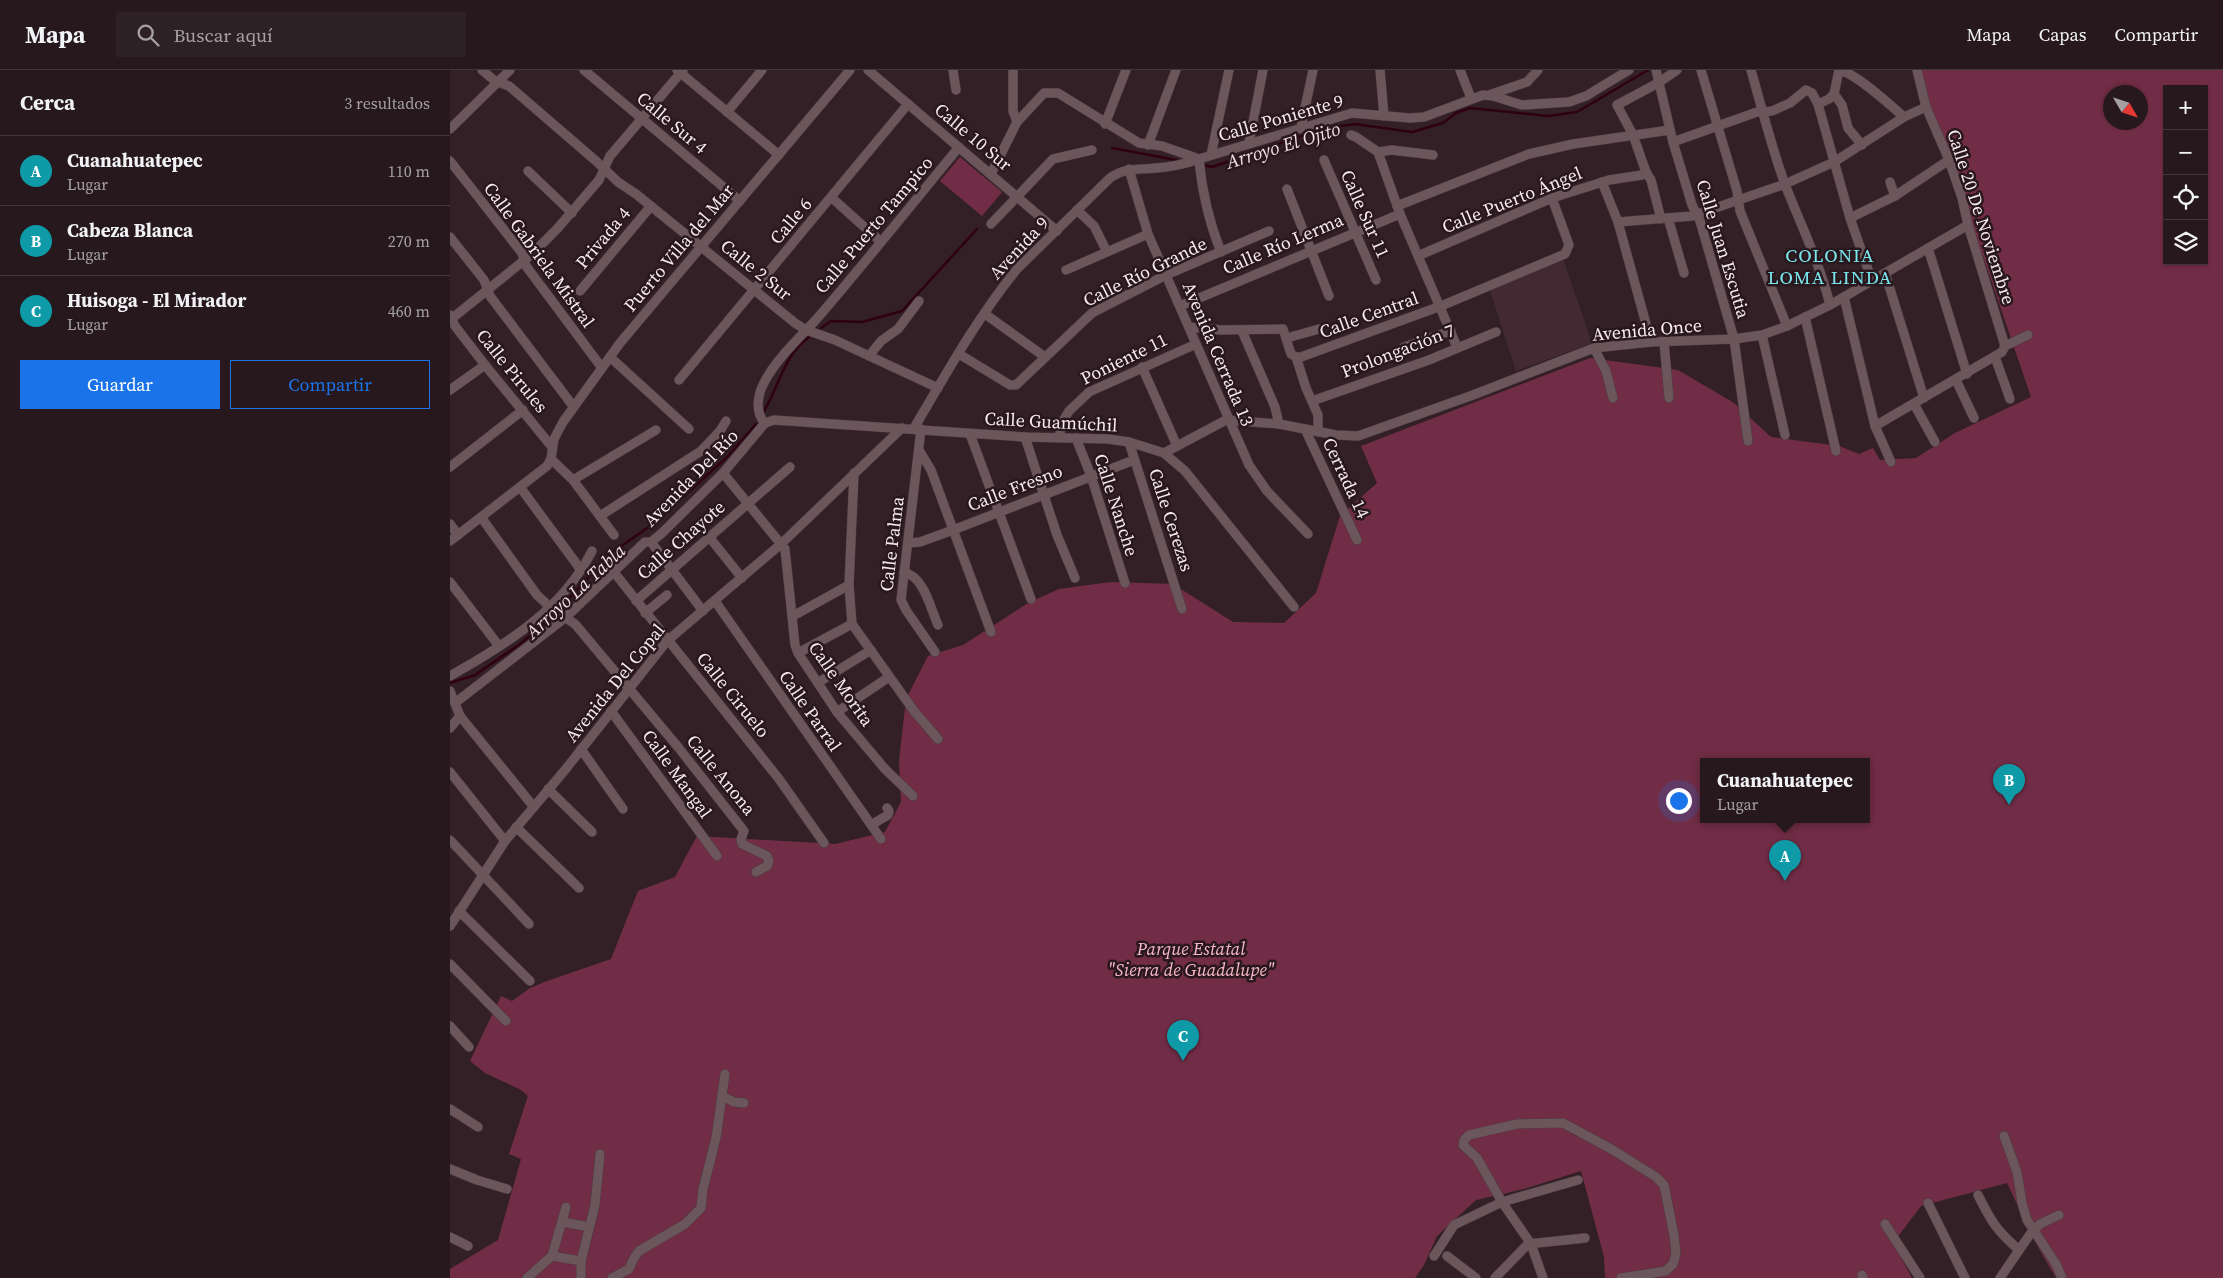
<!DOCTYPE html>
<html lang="es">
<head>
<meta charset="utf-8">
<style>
  body { margin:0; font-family:"Source Serif 4",serif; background:#2e2125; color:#f1f3f6 }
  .controls { position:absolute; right:15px; top:15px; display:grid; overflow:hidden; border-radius:0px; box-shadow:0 1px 4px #0004 }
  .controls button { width:45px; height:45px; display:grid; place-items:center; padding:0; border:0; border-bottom:1px solid #42373b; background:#26181c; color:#f1f3f6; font:25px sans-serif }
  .compass { position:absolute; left:1653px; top:15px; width:45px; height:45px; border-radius:50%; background:#26181c; box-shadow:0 1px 4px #0004; rotate:129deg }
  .you { position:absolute; left:1228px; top:730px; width:18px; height:18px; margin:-12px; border:4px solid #fff; border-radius:50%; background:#1a73e8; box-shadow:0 0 0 8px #1a73e833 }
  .badge { display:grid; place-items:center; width:32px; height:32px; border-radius:50%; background:#1a73e8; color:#fff; font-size:16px; font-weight:700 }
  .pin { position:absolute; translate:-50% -41px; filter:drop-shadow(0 1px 2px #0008) }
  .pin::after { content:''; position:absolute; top:26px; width:18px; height:15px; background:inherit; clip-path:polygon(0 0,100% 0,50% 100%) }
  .popup { position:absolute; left:1250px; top:688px; width:170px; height:65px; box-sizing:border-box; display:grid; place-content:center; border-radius:0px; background:#26181c; filter:drop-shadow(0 1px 4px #0005); font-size:16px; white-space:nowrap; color:#a4a0a3 }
  .popup b { font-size:19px; color:#f1f3f6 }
  .popup::after { content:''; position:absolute; left:50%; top:100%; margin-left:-10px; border:10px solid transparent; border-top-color:#26181c }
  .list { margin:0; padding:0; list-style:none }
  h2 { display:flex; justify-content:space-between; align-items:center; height:65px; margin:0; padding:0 20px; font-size:21px }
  h2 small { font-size:16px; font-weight:400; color:#a4a0a3 }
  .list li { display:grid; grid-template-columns:32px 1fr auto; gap:15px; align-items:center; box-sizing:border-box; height:70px; padding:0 20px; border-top:1px solid #42373b }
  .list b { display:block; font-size:19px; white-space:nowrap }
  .list p { margin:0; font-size:16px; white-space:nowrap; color:#a4a0a3 }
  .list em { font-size:16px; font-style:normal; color:#a4a0a3 }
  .actions { display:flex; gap:10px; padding:15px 20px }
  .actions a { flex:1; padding:11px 0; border:1px solid #1a73e8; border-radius:0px; text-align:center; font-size:18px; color:#1a73e8 }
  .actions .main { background:#1a73e8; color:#fff }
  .icon { flex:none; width:28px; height:28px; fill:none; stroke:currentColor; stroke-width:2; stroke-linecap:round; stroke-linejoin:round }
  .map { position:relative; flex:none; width:1773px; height:1208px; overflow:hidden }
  header { display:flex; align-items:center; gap:30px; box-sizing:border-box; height:70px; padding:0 25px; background:#26181c; border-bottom:1px solid #42373b }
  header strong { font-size:24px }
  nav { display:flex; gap:28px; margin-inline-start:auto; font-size:18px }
  .search { width:350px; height:45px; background:#2e2125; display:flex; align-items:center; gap:12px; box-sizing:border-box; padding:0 18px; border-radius:0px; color:#a4a0a3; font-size:19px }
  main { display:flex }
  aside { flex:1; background:#26181c }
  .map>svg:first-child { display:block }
  .built { fill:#432a32 }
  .green { fill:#722d46; fill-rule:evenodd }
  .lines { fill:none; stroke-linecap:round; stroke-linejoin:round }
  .stream { stroke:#2f0013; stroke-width:2.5 }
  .minor-casing { stroke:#4b3b40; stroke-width:10 }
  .minor { stroke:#6b565c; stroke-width:9 }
  .labels { text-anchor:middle; stroke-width:5; stroke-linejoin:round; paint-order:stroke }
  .street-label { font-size:18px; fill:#f7eaed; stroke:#28171c }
  .park-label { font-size:18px; font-style:italic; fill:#f9b7c9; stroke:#28171c }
  .water-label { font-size:19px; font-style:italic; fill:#f3dce2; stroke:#28171c }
  .neighbourhood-label { font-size:19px; letter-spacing:1px; fill:#7ae6ed; stroke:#28171c }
</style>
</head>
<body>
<header>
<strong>Mapa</strong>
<div class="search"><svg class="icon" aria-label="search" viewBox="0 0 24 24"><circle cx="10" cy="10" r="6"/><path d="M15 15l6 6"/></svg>Buscar aquí</div>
<nav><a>Mapa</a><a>Capas</a><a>Compartir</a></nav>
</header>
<main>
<aside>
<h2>Cerca<small>3 resultados</small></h2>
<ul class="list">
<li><span class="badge" style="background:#0f9aa8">A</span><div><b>Cuanahuatepec</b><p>Lugar</p></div><em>110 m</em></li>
<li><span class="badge" style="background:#0f9aa8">B</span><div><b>Cabeza Blanca</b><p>Lugar</p></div><em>270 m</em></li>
<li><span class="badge" style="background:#0f9aa8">C</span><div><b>Huisoga - El Mirador</b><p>Lugar</p></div><em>460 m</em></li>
</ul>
<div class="actions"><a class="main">Guardar</a><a>Compartir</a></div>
</aside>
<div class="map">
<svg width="1773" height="1208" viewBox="0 0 1773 1208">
  <rect width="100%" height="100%" fill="#332026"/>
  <polygon class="built" points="1113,189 1142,273 1066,301 1040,220"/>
  <g class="green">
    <path d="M1468 0H1773V1208H1606L1584 1170 1557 1113 1471 1136 1443 1173 1462 1208H1155L1154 1187 1131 1101 1074 1119 1026 1130 987 1166 974 1195 965 1208H0V1199L48 1170 71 1089 59 1084 78 1026 71 1020 35 1003 20 991 51 926 62 931 80 918 97 911 161 889 188 821 225 807 247 766 385 774 435 762 451 732 449 691 456 629 478 586 513 575 578 533 609 519 661 512 723 514 783 552 834 553 866 523 890 446 927 413 911 376 1140 288 1228 300 1284 333 1321 367 1389 376 1409 384 1423 378 1430 390 1466 388 1505 363 1581 327 1523 157 1476 35ZM1717 19H1754V191H1717ZM1660 22H1690V52H1660ZM1254 692H1416V750H1254Z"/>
    <polygon points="510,87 552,122 532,146 490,111"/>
  </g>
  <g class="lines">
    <g class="stream">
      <polyline points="662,78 726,90"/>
      <polyline points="753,95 762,97 875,58 905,54 962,62 993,53 1006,43 1020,38 1098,46 1127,42 1198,0"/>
      <polyline points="371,258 381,251 412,252 452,241 527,159"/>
      <path d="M314 341C329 316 334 285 359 267"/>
      <polyline points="0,613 25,605 70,574 98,551 160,484 203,454 277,387 306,354"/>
    </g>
    <defs>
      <g id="minor">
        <polyline points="32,0 45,11 59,16 146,91 168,112 186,124 345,253 356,260 385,270 488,318"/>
        <polyline points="134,0 290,131"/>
        <polyline points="227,0 329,85"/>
        <polyline points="418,0 607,161"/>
        <polyline points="503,0 506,20"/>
        <polyline points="930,0 934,46"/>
        <polyline points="1010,0 1021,28"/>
        <polyline points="1206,0 1223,72 1242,135 1250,151 1284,269 1298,371"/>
        <polyline points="1251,0 1287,121 1290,141 1337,256"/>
        <path d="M1301 0C1312 39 1322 79 1336 117 1351 155 1370 194 1380 235"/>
        <polyline points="1389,0 1384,24 1392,35 1398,58 1412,75"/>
        <path d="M1389 0C1406 3 1440 35 1454 47"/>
        <polyline points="1467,0 1476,37 1499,90 1512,128 1518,155 1555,276"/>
        <polyline points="1039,25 1077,12 1088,0"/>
        <polyline points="1368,34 1379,29 1384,24"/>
        <polyline points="277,42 312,0"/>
        <polyline points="567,52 594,23 608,23 689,73 712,76 749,89 902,43 960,48 974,47 1033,25 1043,26 1072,35 1119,32 1136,26 1179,0"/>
        <polyline points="655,54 676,0"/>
        <polyline points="851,57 863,0"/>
        <polyline points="0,59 60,0"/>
        <polyline points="901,65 906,67 928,82 942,80 983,85"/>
        <polyline points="1223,72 1307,42 1322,41 1340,33 1356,20 1362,23 1368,34 1400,148 1422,211"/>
        <polyline points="799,73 813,0"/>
        <polyline points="698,75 726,0"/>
        <polyline points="928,82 950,144 1007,277"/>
        <polyline points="761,85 779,0"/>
        <polyline points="874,90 926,210"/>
        <polyline points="0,91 72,183 76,196 152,298"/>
        <polyline points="679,99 698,164 799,395 817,421 858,464"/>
        <polyline points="78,101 122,143"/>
        <polyline points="1196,102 1183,65 1167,35 1208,13 1227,0"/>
        <polyline points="1196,102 1201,110 1211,149"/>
        <polyline points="541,104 567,52 563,41 563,0"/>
        <polyline points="1152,112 1168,152 1201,272"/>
        <polyline points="1440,112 1445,126"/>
        <polyline points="837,119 879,226"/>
        <polyline points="382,128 431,172"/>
        <polyline points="947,136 1079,84 1123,74 1220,60"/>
        <polyline points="627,140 644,156 657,182"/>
        <polyline points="1218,148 1234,203"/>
        <polyline points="1400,148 1445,126 1499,90"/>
        <polyline points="1168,152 1242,146 1335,114 1384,92 1454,47 1476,37"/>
        <polyline points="541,154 603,89 642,80"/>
        <polyline points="0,167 34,210 40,226 123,336"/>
        <polyline points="1478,178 1517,304"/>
        <polyline points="970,185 1102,128 1159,110 1192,105 1196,102"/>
        <polyline points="616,200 698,164"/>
        <polyline points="1435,203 1474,328"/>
        <polyline points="130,221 201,136"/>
        <polyline points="1394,227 1425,356 1441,392"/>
        <polyline points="730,236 950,144"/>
        <polyline points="535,244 595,287"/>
        <polyline points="0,245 5,256 35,295 102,377"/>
        <polyline points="1355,247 1386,381"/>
        <polyline points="0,250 82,184 107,159 149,110 160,86 233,0"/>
        <polyline points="739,257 771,260 833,259 841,284 846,287 856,318 868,345 868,362"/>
        <polyline points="792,261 825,337 829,354"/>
        <polyline points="1312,265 1335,365"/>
        <polyline points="837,268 869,259"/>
        <polyline points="1214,272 1219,328"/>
        <polyline points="954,277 1001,261"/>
        <polyline points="1144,278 1156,301 1163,328"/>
        <polyline points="509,284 560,315 566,315 642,243 716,205 819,161"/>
        <polyline points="419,286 431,271 448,259 469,231"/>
        <polyline points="160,287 239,359"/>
        <polyline points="846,287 851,287 991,236 1115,184 1119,175 1102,128"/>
        <polyline points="1545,287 1560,329"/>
        <polyline points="692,297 727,376"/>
        <polyline points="229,310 458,34"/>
        <polyline points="1506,310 1524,348"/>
        <polyline points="0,320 35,295"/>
        <polyline points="862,331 979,290 1046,262"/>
        <polyline points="1464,334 1485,372"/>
        <path d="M315 353C304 342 308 323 315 311 328 286 353 265 371 244 418 189 463 133 509 77"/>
        <polyline points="1425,356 1552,282 1555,276 1578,265"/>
        <path d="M464 358C496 304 527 248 567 199L660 108C675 97 689 100 706 98 721 97 735 94 749 89 752 122 759 152 771 182"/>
        <polyline points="471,359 451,530 456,540 485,582"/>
        <polyline points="855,359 907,470"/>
        <polyline points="520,364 581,529"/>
        <polyline points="575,367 607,465 625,508"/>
        <polyline points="609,367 613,351 619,341 639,322 746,274"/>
        <polyline points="626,368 641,406 675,513"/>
        <polyline points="679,372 732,539"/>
        <polyline points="469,380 481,400 541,562"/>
        <polyline points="714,383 776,350 829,354 886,365 908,366 1023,325 1144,278 1201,272 1284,269 1312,265 1337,256 1380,235 1518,155"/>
        <polyline points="101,389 123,410 164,465"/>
        <polyline points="0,397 73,340"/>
        <polyline points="273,403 335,479 345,575 348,583 387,642 435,699 463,726"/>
        <polyline points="404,403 399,515 402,554 464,641 488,669"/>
        <polyline points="123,410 206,360"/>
        <polyline points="70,417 131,500"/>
        <polyline points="150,446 251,381 270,361 276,351"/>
        <polyline points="31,447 87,525 101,538 125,554 228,677 294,761 291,769 292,774 317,786 319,791 317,796 306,802"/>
        <polyline points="0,454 8,465"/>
        <polyline points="260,468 292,508"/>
        <polyline points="0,471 97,396 101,389 104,369 113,352 170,273 400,0"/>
        <polyline points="201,472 253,541"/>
        <polyline points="458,473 470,472 503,460 684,390"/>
        <polyline points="163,501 329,709 374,773"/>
        <path d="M454 502C474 507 480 537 488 555"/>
        <polyline points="0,512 49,576"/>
        <polyline points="186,531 340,397"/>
        <polyline points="265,531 431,769"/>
        <polyline points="195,543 217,525"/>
        <polyline points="343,546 399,515"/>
        <polyline points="348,583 402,554"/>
        <path d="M0 606C57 574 112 540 142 481"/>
        <polyline points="369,612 421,580"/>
        <polyline points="0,621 10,646 83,736"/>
        <polyline points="5,633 116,547 195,472 201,472 211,464 273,403 315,353 324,350 575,367 658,369 679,372 714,383 735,401 844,537"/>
        <polyline points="161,641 267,786"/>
        <polyline points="387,642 439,607"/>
        <polyline points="0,658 10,646"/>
        <polyline points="131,679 173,739"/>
        <polyline points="0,702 55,771"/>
        <polyline points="98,719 142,762"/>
        <polyline points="421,755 438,745 439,741 437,738"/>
        <polyline points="66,757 129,818"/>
        <polyline points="0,770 79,854"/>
        <polyline points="9,841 80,911"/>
        <polyline points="0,856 55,771 115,700 217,571 331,474 452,358"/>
        <polyline points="0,894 56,951"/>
        <polyline points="0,956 19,977"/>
        <polyline points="272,1026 284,1032 294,1033"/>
        <polyline points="0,1039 28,1057"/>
        <polyline points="1554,1066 1567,1102 1572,1133 1577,1150 1606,1194 1612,1208"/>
        <polyline points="0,1099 27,1110 57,1119"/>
        <path d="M1528 1125C1541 1151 1546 1160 1568 1179"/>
        <polyline points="1478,1133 1515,1208"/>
        <polyline points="113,1152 139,1157"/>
        <polyline points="1435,1154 1470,1208"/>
        <polyline points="0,1167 18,1176"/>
        <polyline points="102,1186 116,1137"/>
        <polyline points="984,1186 1004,1155 1052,1132 1128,1110"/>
        <polyline points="997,1186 1026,1208"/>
        <polyline points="1412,1205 1413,1208"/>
        <polyline points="77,1208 102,1186 131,1191"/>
        <polyline points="131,1208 131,1191 145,1135 150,1084"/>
        <polyline points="162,1208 179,1199 184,1188 189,1181 235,1154 251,1138 253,1119 266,1068 275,1004"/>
        <polyline points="1045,1208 1078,1174 1135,1168"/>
        <polyline points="1093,1208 1081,1174 1052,1132 1027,1088 1013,1075 1014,1070 1019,1065 1067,1054 1113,1053 1163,1080 1206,1107 1214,1115 1224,1165 1226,1184 1223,1194 1216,1201 1171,1208"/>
        <polyline points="1550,1208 1583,1160 1590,1154 1609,1145"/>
      </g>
    </defs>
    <use href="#minor" class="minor-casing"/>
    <use href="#minor" class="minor"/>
  </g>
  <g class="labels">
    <g class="street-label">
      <text transform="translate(831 48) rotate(-16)" y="6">Calle Poniente 9</text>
      <text transform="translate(222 53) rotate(40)" y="6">Calle Sur 4</text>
      <text transform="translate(523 67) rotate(40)" y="6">Calle 10 Sur</text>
      <text transform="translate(1062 130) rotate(-22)" y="6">Calle Puerto Ángel</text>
      <text transform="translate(915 144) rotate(66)" y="6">Calle Sur 11</text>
      <text transform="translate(1531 147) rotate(72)" y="6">Calle 20 De Noviembre</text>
      <text transform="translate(341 151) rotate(-50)" y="6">Calle 6</text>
      <text transform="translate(424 155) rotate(-50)" y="6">Calle Puerto Tampico</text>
      <text transform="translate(153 168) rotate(-50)" y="6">Privada 4</text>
      <text transform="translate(833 174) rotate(-23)" y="6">Calle Río Lerma</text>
      <text transform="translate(229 178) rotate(-50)" y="6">Puerto Villa del Mar</text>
      <text transform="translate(569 178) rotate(-47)" y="6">Avenida 9</text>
      <text transform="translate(1273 179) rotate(73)" y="6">Calle Juan Escutia</text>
      <text transform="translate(89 185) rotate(54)" y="6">Calle Gabriela Mistral</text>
      <text transform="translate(306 200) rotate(39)" y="6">Calle 2 Sur</text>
      <text transform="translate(695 202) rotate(-26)" y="6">Calle Río Grande</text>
      <text transform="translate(919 245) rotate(-20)" y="6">Calle Central</text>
      <text transform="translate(1197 260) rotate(-5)" y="6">Avenida Once</text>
      <text transform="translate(948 281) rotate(-21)" y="6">Prolongación 7</text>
      <text transform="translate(768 284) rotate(67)" y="6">Avenida Cerrada 13</text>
      <text transform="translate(674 289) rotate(-26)" y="6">Poniente 11</text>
      <text transform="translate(62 301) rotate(51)" y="6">Calle Pirules</text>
      <text transform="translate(601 352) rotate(3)" y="6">Calle Guamúchil</text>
      <text transform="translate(241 408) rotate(-46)" y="6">Avenida Del Río</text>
      <text transform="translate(896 408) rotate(65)" y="6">Cerrada 14</text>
      <text transform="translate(565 418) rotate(-21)" y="6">Calle Fresno</text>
      <text transform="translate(666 435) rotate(72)" y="6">Calle Nanche</text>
      <text transform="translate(721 450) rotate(72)" y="6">Calle Cerezas</text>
      <text transform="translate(231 470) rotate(-41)" y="6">Calle Chayote</text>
      <text transform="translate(442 474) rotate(-83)" y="6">Calle Palma</text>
      <text transform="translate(165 613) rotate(-51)" y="6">Avenida Del Copal</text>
      <text transform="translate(391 614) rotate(55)" y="6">Calle Morita</text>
      <text transform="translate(283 625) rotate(51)" y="6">Calle Ciruelo</text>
      <text transform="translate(360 641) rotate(55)" y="6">Calle Parral</text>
      <text transform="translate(227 704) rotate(54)" y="6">Calle Mangal</text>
      <text transform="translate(271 705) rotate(51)" y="6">Calle Anona</text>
    </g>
    <g class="park-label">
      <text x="741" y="885">Parque Estatal<tspan x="741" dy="21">"Sierra de Guadalupe"</tspan></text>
    </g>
    <g class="water-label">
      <text transform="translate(833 75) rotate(-17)" y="7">Arroyo El Ojito</text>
      <text transform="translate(125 521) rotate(-43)" y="7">Arroyo La Tabla</text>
    </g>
    <g class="neighbourhood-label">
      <text x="1380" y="192">COLONIA<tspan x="1380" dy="22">LOMA LINDA</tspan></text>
    </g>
  </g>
</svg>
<div class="controls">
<button>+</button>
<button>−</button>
<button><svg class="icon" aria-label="locate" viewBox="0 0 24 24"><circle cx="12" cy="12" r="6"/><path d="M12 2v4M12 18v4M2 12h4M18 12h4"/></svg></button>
<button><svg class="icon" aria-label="layers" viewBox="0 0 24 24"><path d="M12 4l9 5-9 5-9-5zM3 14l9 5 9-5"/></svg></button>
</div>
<svg class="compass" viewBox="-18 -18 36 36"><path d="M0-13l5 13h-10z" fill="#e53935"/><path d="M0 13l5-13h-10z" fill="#a4a0a3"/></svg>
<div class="you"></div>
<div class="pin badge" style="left:1335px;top:811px;background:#0f9aa8">A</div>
<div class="popup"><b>Cuanahuatepec</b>Lugar</div>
<div class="pin badge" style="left:1559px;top:735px;background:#0f9aa8">B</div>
<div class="pin badge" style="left:733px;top:991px;background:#0f9aa8">C</div>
</div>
</main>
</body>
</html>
